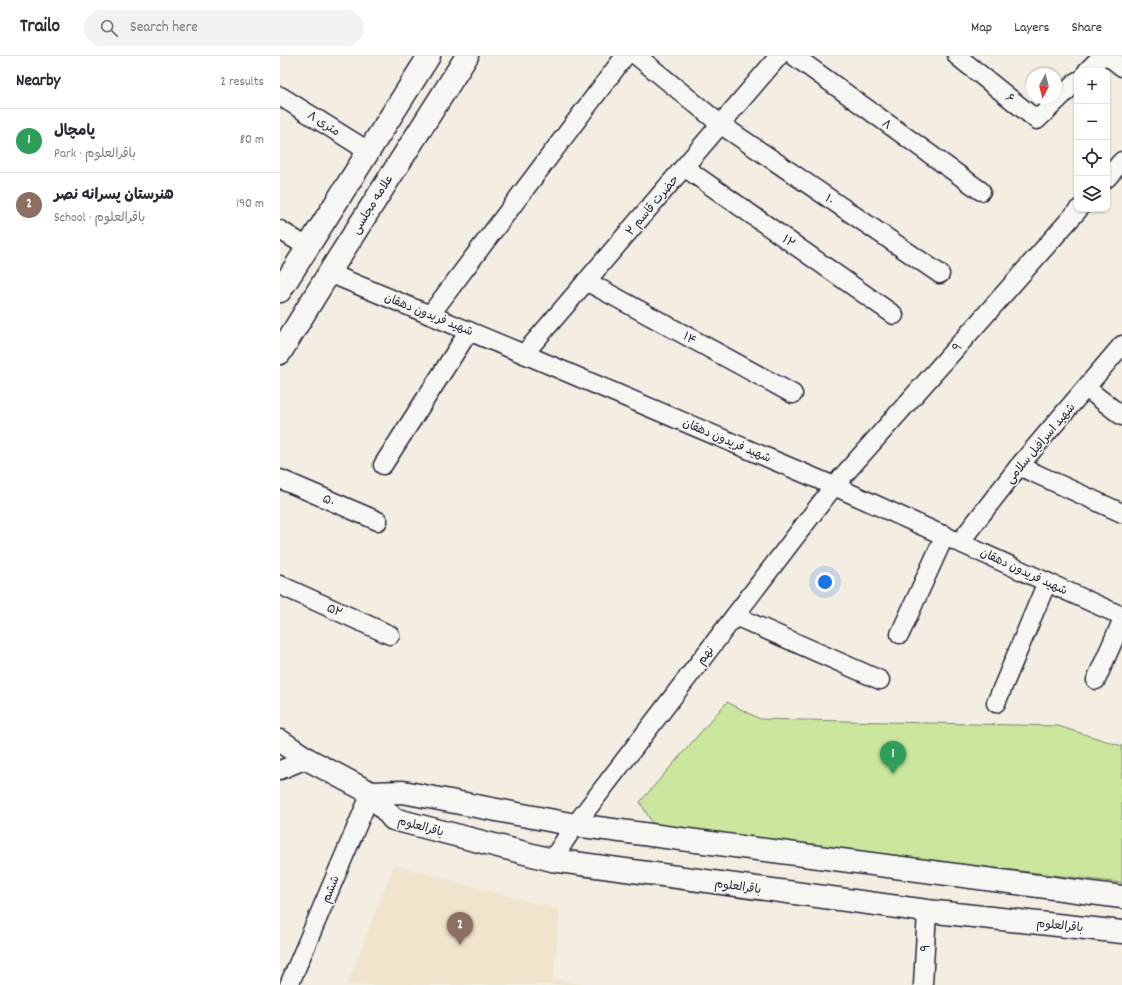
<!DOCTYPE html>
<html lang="en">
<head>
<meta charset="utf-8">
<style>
  body { margin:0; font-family:Dekko,"Playpen Sans Arabic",sans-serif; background:#f2f2f3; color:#2b2b33 }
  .controls { position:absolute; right:12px; top:12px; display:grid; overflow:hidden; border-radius:8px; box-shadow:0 1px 3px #0004 }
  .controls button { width:36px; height:36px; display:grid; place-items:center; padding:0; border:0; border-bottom:1px solid #e1e1e2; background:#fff; color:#2b2b33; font:20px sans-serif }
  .compass { position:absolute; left:746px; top:12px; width:36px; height:36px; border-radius:50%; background:#fff; box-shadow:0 1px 3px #0004; rotate:187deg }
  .you { position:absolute; left:545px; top:526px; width:14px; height:14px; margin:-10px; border:3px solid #fff; border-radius:50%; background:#1a73e8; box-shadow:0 0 0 6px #1a73e833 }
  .badge { display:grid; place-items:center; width:26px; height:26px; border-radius:50%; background:#7c3aed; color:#fff; font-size:13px; font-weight:700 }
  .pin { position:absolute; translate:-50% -33px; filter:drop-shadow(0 1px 2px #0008) }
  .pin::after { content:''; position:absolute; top:21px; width:14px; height:12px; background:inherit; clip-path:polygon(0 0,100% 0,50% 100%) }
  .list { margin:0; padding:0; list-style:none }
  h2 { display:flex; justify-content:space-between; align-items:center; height:52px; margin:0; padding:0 16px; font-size:17px }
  h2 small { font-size:13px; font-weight:400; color:#7c7c81 }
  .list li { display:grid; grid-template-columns:26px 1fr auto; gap:12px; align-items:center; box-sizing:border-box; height:64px; padding:0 16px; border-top:1px solid #e1e1e2 }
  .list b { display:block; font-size:15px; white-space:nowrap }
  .list p { margin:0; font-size:13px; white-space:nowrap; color:#7c7c81 }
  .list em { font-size:13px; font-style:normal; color:#7c7c81 }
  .icon { flex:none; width:22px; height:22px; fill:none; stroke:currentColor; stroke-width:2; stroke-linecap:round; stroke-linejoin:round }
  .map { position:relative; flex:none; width:842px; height:929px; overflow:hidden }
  header { display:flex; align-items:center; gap:24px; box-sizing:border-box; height:56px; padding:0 20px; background:#fff; border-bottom:1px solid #e1e1e2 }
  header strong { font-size:19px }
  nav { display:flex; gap:22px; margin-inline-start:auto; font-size:14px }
  .search { width:280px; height:36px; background:#f2f2f3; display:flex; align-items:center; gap:10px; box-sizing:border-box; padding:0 14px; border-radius:22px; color:#7c7c81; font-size:15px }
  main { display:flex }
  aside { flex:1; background:#fff }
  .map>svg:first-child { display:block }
  .built { fill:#f0e4cd }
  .green { fill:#cbe79d; stroke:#76846c }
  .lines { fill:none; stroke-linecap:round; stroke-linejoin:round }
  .minor-casing { stroke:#22223b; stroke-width:21 }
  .major-casing { stroke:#22223b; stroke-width:25 }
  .minor { stroke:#f6f6f2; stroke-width:18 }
  .major { stroke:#f6f6f2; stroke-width:22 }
  .labels { text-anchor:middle; stroke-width:3; stroke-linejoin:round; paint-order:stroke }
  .street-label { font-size:12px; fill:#22223b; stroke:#f6f6f2 }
</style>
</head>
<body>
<header>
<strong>Trailo</strong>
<div class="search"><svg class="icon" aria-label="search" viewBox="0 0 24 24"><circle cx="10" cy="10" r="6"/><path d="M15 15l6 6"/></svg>Search here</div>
<nav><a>Map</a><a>Layers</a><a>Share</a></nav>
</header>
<main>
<aside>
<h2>Nearby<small>2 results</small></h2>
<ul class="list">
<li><span class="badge" style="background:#2e9e5b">1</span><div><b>پامچال</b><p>Park · باقرالعلوم</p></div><em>80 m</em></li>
<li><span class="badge" style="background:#8d6e63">2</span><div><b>هنرستان پسرانه نصر</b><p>School · باقرالعلوم</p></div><em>190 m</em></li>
</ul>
</aside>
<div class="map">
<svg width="842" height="929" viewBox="0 0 842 929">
  <rect width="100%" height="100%" fill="#f3eee1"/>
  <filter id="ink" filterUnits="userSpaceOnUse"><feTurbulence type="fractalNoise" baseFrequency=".025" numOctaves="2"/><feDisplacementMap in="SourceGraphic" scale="8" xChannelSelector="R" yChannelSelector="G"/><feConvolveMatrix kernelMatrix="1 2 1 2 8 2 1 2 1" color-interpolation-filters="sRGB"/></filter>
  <g filter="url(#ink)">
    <polygon class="built" points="114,809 280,854 273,923 309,929 67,929"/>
    <polygon class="green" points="447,646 480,663 778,670 842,690 842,827 375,772 360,746"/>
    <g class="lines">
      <defs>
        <g id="minor">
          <polyline points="357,0 440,68 660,218"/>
          <polyline points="514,0 701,135"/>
          <polyline points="677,0 757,64 797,25"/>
          <polyline points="828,0 842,11"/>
          <polyline points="807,15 822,0"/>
          <polyline points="0,40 88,95"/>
          <polyline points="404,111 614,259"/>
          <polyline points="827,122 842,105"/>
          <polyline points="0,174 27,191"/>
          <polyline points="49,217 244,298 554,430 842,560"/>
          <polyline points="306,225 513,338"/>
          <polyline points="150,259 345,0"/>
          <polyline points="244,298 499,0"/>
          <polyline points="806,332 842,360"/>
          <polyline points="103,409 189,275"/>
          <polyline points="739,410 842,457"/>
          <polyline points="0,423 98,465"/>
          <polyline points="680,486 739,410 842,289"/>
          <polyline points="0,529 110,579"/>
          <polyline points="455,560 600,624"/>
          <polyline points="620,578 665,479"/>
          <polyline points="816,624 842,565"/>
          <polyline points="716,647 767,526"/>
          <polyline points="0,714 27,703"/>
          <polyline points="272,804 295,769 554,430 799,153"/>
          <polyline points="9,929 91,737"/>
          <polyline points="643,929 647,855"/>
        </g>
        <g id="major">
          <polyline points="0,235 149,0"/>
          <polyline points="0,297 49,217 187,0"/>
          <polyline points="0,685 27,703 91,737 113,763 272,804 647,855 842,876"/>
          <polyline points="91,737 123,736 295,769 842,841"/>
        </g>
      </defs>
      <use href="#minor" class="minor-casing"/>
      <use href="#major" class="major-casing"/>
      <use href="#minor" class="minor"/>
      <use href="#major" class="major"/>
    </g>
  </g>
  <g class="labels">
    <g class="street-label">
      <text transform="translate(730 42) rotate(39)" y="4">۶</text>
      <text transform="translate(44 67) rotate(32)" y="4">۸ متری</text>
      <text transform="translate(607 68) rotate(36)" y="4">۸</text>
      <text transform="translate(550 143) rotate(34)" y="4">۱۰</text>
      <text transform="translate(92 148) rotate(-58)" y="4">علامه مجلسی</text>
      <text transform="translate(372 149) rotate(-50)" y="4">۲ حضرت قاسم</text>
      <text transform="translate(509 185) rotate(35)" y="4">۱۲</text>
      <text transform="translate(149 258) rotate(22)" y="4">شهید فریدون دهقان</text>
      <text transform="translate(410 282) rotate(29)" y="4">۱۴</text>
      <text transform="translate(677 291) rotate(-48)" y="4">۹</text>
      <text transform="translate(447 384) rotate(23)" y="4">شهید فریدون دهقان</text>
      <text transform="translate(760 387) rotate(-50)" y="4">شهید اسرافیل سلامی</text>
      <text transform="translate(49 444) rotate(23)" y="4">۵۰</text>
      <text transform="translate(744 515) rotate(25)" y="4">شهید فریدون دهقان</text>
      <text transform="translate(55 554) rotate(24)" y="4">۵۲</text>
      <text transform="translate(425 599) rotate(-53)" y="4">نهم</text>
      <text transform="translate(141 770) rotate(15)" y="4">باقرالعلوم</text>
      <text transform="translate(458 830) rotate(8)" y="4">باقرالعلوم</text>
      <text transform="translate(50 833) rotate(-67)" y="4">ششم</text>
      <text transform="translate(780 869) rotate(6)" y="4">باقرالعلوم</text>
      <text transform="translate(645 892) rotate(-86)" y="4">۹</text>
    </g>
  </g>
</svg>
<div class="controls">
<button>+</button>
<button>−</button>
<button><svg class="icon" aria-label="locate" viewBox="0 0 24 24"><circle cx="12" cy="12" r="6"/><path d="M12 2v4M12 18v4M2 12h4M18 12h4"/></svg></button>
<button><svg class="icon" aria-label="layers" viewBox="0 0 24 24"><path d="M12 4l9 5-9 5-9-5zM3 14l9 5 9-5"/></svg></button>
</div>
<svg class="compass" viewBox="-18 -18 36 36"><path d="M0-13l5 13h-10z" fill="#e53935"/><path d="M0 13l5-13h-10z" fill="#7c7c81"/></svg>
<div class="you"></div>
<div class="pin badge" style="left:613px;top:718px;background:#2e9e5b">1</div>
<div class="pin badge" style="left:180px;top:889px;background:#8d6e63">2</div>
</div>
</main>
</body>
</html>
